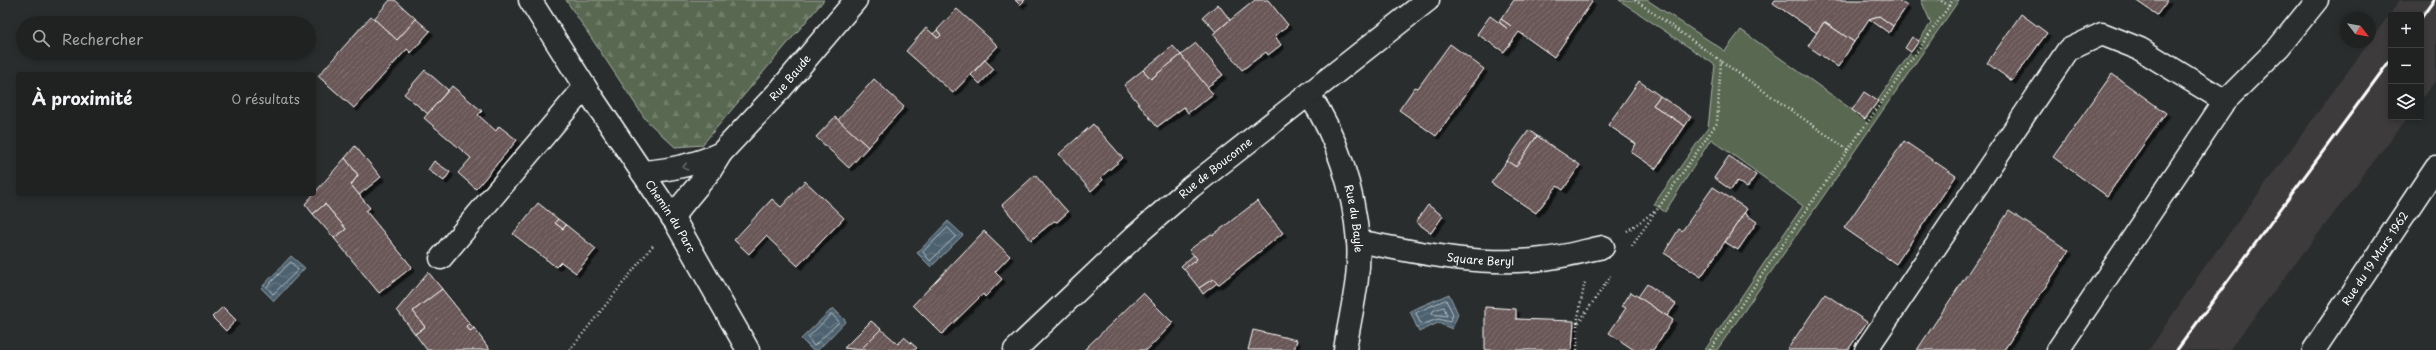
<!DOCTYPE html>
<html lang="fr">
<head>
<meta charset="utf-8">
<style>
  body { margin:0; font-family:"Playpen Sans",sans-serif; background:#282a2a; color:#f1f3f6 }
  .controls { position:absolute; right:12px; top:12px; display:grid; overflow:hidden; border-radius:4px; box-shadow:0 2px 6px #0003 }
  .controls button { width:36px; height:36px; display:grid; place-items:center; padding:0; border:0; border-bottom:1px solid #3d3f40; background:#202222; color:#f1f3f6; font:20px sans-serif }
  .compass { position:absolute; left:2340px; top:12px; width:36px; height:36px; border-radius:50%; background:#202222; box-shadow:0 2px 6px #0003; rotate:121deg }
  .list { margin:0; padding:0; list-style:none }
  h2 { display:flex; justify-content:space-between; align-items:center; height:52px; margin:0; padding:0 16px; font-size:17px }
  h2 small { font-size:13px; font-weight:400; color:#a2a4a5 }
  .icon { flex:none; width:22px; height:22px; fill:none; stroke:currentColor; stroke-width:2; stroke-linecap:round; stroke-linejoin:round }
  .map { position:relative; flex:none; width:2436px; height:350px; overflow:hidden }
  .search { position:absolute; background:#202222; box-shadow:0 2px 6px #0003; left:16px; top:16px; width:300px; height:44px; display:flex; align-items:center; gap:10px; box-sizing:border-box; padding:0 14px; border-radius:22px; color:#a2a4a5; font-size:15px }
  .panel { position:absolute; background:#202222; box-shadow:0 2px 6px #0003; left:16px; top:72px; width:300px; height:124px; border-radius:4px }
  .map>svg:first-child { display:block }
  .built { fill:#3d3a3a }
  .grass { fill:#586851; stroke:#acb4a8 }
  .forest { fill:url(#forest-firs); stroke:#acb4a8 }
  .water { fill:url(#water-waves); stroke:#94a1a9 }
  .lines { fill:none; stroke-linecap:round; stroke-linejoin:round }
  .shore { stroke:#b8c0c6; stroke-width:1 }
  .building { fill:url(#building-hatch); stroke:#fff; filter:url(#shadow) }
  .minor-casing { stroke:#fff; stroke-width:25 }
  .path { stroke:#fff; stroke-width:2.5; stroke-dasharray:1 3; stroke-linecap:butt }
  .minor { stroke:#2a2d2e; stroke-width:22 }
  .rail { stroke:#fff; stroke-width:3 }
  .oneway { stroke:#6a6c6d }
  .labels { text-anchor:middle; stroke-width:4; stroke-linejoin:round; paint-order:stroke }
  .street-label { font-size:11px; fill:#fff; stroke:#2a2d2e }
</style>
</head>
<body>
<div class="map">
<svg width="2436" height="350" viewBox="0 0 2436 350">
  <defs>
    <pattern id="forest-firs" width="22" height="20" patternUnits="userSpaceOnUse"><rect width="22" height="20" fill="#586851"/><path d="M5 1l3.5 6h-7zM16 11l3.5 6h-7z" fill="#717f6b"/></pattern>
    <pattern id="water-waves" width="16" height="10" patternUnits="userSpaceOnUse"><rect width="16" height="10" fill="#4d6270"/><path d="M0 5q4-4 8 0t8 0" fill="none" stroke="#687a85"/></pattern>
    <pattern id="building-hatch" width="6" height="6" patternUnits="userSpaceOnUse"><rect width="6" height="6" fill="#695756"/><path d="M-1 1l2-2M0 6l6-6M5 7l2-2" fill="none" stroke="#80706f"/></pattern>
    <filter id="shadow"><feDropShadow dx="3.5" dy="3.5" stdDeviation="0" flood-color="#0009"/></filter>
  </defs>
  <rect width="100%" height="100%" fill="#2a2d2e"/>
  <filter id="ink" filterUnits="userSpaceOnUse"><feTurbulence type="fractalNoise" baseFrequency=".025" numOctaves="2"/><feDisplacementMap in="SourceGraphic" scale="8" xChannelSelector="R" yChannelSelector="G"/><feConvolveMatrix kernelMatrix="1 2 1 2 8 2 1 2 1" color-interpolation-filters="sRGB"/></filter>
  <g filter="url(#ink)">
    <polygon class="built" points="2400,0 2436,0 2436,80 2421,99 2421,15 2391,15 2391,117 2408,117 2229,350 2149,350 2201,272"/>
    <polygon class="grass" points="1619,0 1647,0 1725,51 1741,30 1865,119 1931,23 1921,0 1959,0 1717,350 1705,350 1803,206 1711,139 1665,212 1654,204 1708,128 1715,65"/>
    <polygon class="forest" points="566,0 824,0 702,145 675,147 646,120"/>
    <g class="water">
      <polygon points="948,221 963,235 931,267 917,253"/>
      <polygon points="291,256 305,268 274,301 261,288"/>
      <polygon points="1449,294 1458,314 1452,329 1438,323 1419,332 1410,311"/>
      <polygon points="833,308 846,321 818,350 812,350 801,339"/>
    </g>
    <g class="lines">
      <g class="shore">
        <polygon points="948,228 956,236 930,261 923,252"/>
        <polygon points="291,262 298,270 273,294 267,287"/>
        <polygon points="1446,300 1453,314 1450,322 1438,319 1421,325 1416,313"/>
        <polygon points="1444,307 1447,316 1432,314 1433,311"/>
        <polygon points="832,314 839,322 814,346 808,338"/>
      </g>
    </g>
    <g class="building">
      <polygon points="390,0 395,0 416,19 397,40 374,19"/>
      <polygon points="1015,0 1025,0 1020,5"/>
      <polygon points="1255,0 1268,0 1288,25 1275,36 1281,45 1268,55 1266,52 1242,70 1213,34"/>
      <polygon points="1514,0 1589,0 1592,2 1554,57 1519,32 1504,52 1477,34 1490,16 1508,29 1511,26 1501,19"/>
      <polygon points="1775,0 1898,0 1907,6 1893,26 1879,16 1869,19 1854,42 1824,22 1817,33 1773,3"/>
      <polygon points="2135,0 2168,0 2157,15"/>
      <polygon points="1218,4 1230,20 1216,32 1203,17"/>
      <polygon points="957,9 998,46 953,93 906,51 926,28 938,38 941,35 937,30"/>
      <polygon points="2021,14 2047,33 2012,81 1987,63"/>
      <polygon points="371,16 397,40 416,19 430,31 411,53 407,49 354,108 318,76"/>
      <polygon points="1879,16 1893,26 1889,33 1869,19"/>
      <polygon points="1501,19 1511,26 1508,29 1499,22"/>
      <polygon points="1824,22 1854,42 1838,67 1808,46"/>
      <polygon points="937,30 941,35 938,38 933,34"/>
      <polygon points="1912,37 1919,41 1911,52 1905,48"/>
      <polygon points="1196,43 1223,75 1207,87 1181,55"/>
      <polygon points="1450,44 1484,69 1436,136 1399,110 1415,87 1418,88"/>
      <polygon points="1173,46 1181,55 1151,79 1143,70"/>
      <polygon points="1181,55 1213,94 1188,113 1184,107 1157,127 1124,85 1143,70 1151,79"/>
      <polygon points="985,60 994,69 980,84 971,75"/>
      <polygon points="425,70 448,90 428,114 404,94"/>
      <polygon points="2112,74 2166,113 2107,196 2053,157"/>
      <polygon points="874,79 904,107 868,147 838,120"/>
      <polygon points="1639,81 1660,96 1653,105 1685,126 1656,169 1631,152 1636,144 1608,125"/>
      <polygon points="452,86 482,111 478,115 496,131 499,126 517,140 476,189 458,173 471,158 424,118"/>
      <polygon points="1864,92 1878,101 1865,119 1852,110"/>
      <polygon points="1660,96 1691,117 1685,126 1653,105"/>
      <polygon points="835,117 868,147 849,168 816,137"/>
      <polygon points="1093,124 1123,158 1101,177 1103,180 1091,191 1059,154"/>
      <polygon points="1529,130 1537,136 1516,167 1507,161"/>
      <polygon points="1537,136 1580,165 1563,190 1557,186 1536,213 1491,183 1507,161 1516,167"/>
      <polygon points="1904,141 1956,176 1896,264 1844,228"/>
      <polygon points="355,146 381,177 359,195 351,185 358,175 345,158"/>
      <polygon points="1729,156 1756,175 1747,188 1737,181 1731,190 1714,178"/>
      <polygon points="345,158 358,175 351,185 370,208 366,211 412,267 379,293 334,238 346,229 325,204 313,214 305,204"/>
      <polygon points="434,161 450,172 444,181 428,170"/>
      <polygon points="1035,175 1068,212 1057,222 1054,221 1031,240 1002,205"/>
      <polygon points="805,181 844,218 798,266 766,236 749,254 734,240 772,199 781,207"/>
      <polygon points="1713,187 1747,209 1701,277 1664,253 1679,229 1682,231"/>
      <polygon points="1257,201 1283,233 1218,285 1213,279 1199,288 1184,269 1197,259 1189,250 1211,234 1213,235"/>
      <polygon points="538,203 558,219 555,223 563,229 566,225 596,249 576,273 561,262 556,267 513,234"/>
      <polygon points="325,204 346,229 334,238 313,214"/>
      <polygon points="1428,205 1443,216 1431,233 1416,222"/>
      <polygon points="2009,211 2069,251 2004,350 1917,350"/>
      <polygon points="1744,213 1757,222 1738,250 1725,242"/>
      <polygon points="558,219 566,225 563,229 555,223"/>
      <polygon points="984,231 1010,256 995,272 1002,279 985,297 983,294 942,334 913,305"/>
      <polygon points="1194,255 1197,259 1184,269 1181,266"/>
      <polygon points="428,272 442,289 413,311 425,327 415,334 397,310"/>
      <polygon points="1213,279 1217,283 1203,294 1199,288"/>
      <polygon points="1647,284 1676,304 1667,316 1638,297"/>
      <polygon points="442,289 470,324 466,326 470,331 474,328 490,350 427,350 415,334 425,327 413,311"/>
      <polygon points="1631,292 1673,320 1653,350 1634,350 1609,333 1626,308 1622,306"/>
      <polygon points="1143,293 1173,323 1147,350 1084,350"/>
      <polygon points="1825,294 1867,322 1848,350 1787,350"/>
      <polygon points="223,307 236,320 226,331 212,317"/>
      <polygon points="1485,307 1516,309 1516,319 1574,321 1572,350 1485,350"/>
      <polygon points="871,321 881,329 860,350 844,348"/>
      <polygon points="470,324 474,328 470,331 466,326"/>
      <polygon points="881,329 898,344 904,337 917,348 915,350 860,350"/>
      <polygon points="1253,330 1297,340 1294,350 1248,350"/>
    </g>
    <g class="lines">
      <defs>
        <g id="minor">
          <path id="s1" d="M530 0 585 87 676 223 748 350"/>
          <path id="s2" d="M1309 95C1337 135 1354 192 1358 241 1361 277 1350 315 1345 350"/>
          <path d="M642 172C671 170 695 165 721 153"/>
          <path id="s3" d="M672 217 710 171 721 153 780 90 856 0"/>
          <path id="s4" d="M1358 241C1419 253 1481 267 1543 259 1563 257 1584 251 1603 247"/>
          <polyline points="441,258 585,87"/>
          <path id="s5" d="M1015 350 1135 236 1191 187 1428 0"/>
          <polyline points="1866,350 2068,50 2102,34 2140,49 2225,101"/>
          <polyline points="2058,350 2225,101 2279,47 2317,0"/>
          <path id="s6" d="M2314 350 2436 167"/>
        </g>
      </defs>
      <use href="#minor" class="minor-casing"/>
      <g class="path">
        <polyline points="1949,6 1953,0"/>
        <polyline points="1848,150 1949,6 1940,0"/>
        <polyline points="1627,231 1654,212"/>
        <polyline points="1632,246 1717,123 1721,61 1635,0"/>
        <polyline points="1577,323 1585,281"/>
        <polyline points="570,350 654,244"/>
        <polyline points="1577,350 1577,325 1611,276"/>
        <polyline points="1710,350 1848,150 1721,61"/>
      </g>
      <use href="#minor" class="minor"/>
      <g class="rail">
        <polyline points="2421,18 2434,0"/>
        <polyline points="2177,350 2391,59"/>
      </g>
    </g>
    <defs><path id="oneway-chevron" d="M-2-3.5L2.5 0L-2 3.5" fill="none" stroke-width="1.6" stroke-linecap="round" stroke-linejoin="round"/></defs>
    <use class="oneway" href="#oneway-chevron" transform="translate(685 167) rotate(168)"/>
  </g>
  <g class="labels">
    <g class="street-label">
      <text dy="4" stroke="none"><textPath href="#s3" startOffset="183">Rue Baude</textPath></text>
      <text dy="4" stroke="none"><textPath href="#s5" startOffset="271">Rue de Bouconne</textPath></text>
      <text dy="4" stroke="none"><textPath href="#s1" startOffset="258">Chemin du Parc</textPath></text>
      <text dy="4" stroke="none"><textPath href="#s2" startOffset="133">Rue du Bayle</textPath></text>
      <text dy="4" stroke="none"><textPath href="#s4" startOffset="124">Square Beryl</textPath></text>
      <text dy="4" stroke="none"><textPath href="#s6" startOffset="110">Rue du 19 Mars 1962</textPath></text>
    </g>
  </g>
</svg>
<div class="controls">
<button>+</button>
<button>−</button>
<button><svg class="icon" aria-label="layers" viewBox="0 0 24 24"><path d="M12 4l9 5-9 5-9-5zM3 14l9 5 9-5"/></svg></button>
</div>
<svg class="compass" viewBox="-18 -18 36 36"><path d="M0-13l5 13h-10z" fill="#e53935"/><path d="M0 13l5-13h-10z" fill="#a2a4a5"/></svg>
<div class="search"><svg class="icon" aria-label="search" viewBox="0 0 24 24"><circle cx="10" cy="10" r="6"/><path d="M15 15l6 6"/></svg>Rechercher</div>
<section class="panel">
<h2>À proximité<small>0 résultats</small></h2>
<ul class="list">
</ul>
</section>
</div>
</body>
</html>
